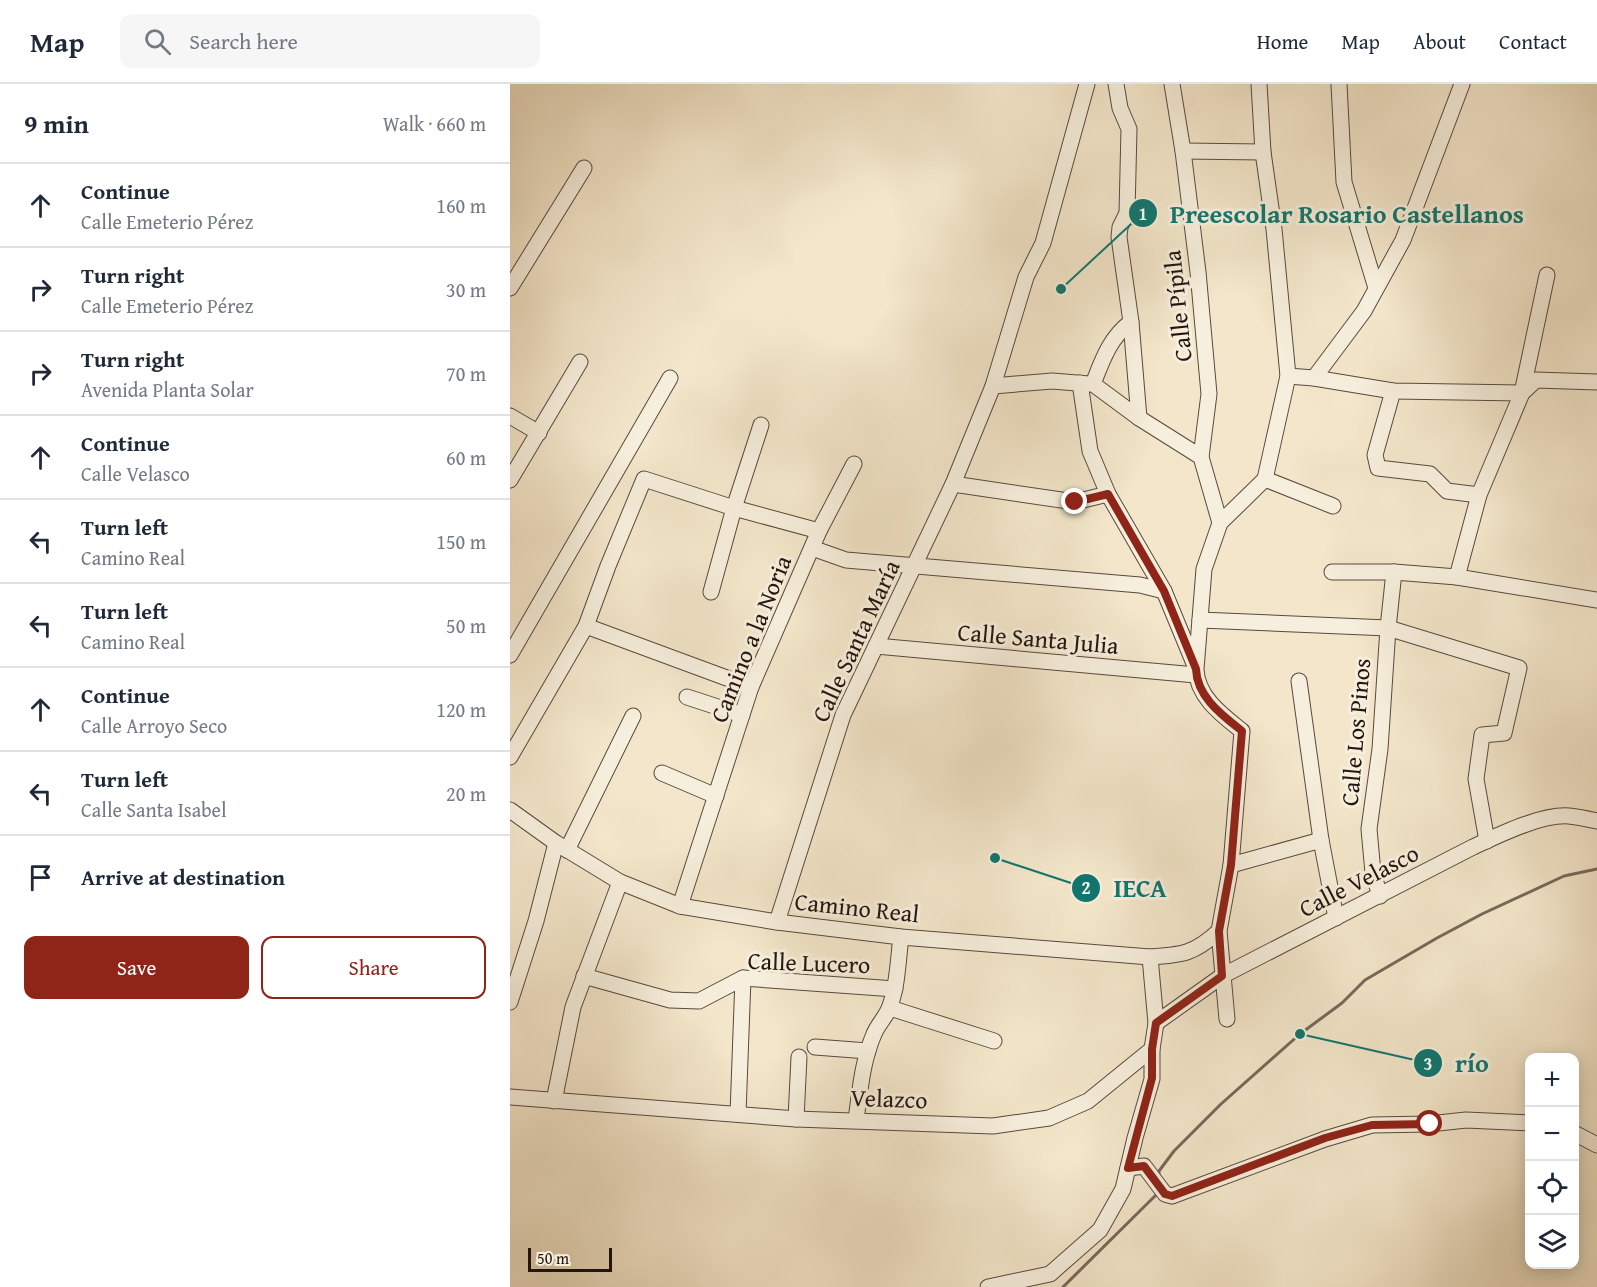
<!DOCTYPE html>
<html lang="en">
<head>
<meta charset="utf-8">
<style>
  body { margin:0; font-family:"Gentium Book Plus",serif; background:#f6f6f7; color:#1f2937 }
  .controls { position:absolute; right:18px; bottom:18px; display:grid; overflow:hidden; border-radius:12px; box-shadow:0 3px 15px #0003 }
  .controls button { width:54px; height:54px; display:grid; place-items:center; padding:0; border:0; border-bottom:2px solid #e0e1e3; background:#fff; color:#1f2937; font:30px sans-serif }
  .scale { position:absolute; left:18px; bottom:15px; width:84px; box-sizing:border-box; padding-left:6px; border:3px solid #24150f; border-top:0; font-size:16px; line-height:21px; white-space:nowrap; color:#24150f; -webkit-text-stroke:4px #f7efdd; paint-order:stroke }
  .stop { position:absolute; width:18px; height:18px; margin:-14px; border:4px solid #8f2418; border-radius:50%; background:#fff }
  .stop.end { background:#8f2418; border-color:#fff; box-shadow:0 2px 6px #0008 }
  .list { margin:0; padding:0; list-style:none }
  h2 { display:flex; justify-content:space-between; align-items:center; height:78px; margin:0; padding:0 24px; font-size:26px }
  h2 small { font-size:20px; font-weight:400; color:#747a83 }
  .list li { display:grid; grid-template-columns:39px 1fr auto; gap:18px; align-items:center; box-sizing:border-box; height:84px; padding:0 24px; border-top:2px solid #e0e1e3 }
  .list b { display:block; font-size:22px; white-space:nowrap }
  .list p { margin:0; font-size:20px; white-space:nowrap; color:#747a83 }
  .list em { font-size:20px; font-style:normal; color:#747a83 }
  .actions { display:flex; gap:12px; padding:18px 24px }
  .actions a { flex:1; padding:14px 0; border:2px solid #8f2418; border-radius:12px; text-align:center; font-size:21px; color:#8f2418 }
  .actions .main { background:#8f2418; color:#fff }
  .icon { flex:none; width:33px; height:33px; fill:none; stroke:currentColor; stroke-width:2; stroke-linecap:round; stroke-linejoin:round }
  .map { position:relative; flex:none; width:1087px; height:1203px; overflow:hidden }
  header { display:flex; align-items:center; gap:36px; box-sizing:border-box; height:84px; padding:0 30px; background:#fff; border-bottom:2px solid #e0e1e3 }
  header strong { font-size:28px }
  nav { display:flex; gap:33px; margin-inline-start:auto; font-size:21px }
  .search { width:420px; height:54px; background:#f6f6f7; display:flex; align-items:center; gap:15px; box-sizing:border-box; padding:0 21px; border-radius:12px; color:#747a83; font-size:22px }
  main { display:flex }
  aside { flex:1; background:#fff }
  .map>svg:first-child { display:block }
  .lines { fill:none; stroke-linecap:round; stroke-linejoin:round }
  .stream { stroke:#766859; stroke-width:3 }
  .minor-casing { stroke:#58493e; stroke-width:17 }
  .minor { stroke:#f7efdd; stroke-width:15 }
  .route { stroke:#8f2418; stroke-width:8 }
  .labels { text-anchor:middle; stroke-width:6; stroke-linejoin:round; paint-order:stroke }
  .street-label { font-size:24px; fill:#24150f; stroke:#f7efdd }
  .leader { fill:none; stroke:#0f766e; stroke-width:2 }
  .callout-dot { fill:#0f766e; stroke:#f7efdd; stroke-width:2 }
  .mark-label { font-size:18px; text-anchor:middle; font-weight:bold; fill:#fff }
  .callout-label { font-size:26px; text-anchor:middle; font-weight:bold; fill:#0f766e; stroke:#f7efdd; stroke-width:6; stroke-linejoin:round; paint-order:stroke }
</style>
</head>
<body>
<header>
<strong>Map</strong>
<div class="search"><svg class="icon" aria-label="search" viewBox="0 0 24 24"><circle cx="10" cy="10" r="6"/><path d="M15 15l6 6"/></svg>Search here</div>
<nav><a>Home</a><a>Map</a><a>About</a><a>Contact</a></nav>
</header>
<main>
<aside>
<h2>9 min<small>Walk · 660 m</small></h2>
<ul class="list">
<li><svg class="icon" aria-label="ahead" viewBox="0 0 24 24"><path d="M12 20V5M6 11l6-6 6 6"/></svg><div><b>Continue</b><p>Calle Emeterio Pérez</p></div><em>160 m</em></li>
<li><svg class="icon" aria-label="right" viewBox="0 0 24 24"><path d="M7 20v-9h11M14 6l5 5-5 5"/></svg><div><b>Turn right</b><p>Calle Emeterio Pérez</p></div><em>30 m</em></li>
<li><svg class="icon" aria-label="right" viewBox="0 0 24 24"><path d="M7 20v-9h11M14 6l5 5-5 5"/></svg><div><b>Turn right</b><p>Avenida Planta Solar</p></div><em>70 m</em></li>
<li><svg class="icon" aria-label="ahead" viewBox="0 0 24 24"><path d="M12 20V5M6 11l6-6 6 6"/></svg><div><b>Continue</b><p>Calle Velasco</p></div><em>60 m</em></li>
<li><svg class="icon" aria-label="left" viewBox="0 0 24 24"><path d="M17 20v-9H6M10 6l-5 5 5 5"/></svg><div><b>Turn left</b><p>Camino Real</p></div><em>150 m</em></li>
<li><svg class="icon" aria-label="left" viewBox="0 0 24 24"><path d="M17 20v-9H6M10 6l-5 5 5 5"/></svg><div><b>Turn left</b><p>Camino Real</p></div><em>50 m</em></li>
<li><svg class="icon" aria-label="ahead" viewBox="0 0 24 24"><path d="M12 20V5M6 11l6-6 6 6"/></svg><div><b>Continue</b><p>Calle Arroyo Seco</p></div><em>120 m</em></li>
<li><svg class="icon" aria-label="left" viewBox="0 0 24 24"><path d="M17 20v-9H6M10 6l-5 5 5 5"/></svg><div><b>Turn left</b><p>Calle Santa Isabel</p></div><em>20 m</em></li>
<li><svg class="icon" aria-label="arrive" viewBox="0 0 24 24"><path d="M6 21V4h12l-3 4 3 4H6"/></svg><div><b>Arrive at destination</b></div></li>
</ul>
<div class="actions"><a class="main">Save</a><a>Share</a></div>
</aside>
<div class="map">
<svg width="1087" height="1203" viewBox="0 0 1087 1203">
  <rect width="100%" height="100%" fill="#f3e6ca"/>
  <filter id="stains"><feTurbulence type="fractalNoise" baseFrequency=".00333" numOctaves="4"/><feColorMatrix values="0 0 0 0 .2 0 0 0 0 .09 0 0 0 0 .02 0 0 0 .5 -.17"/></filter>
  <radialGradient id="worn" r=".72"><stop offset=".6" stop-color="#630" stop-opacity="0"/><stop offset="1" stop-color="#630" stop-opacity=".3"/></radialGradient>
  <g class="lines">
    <g class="stream">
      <polyline points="649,1091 649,1087 664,1067 711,1020 790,950 832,919 855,896 927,854 972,830 1054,792 1087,785"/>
      <polyline points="553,1203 646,1111 647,1107"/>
    </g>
    <defs>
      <g id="minor">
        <polyline points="606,0 610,24 619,45 617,129 610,143 609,153 621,238 629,334"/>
        <polyline points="662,0 673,67 688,188 699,310 691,373"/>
        <polyline points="829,0 834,98 866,204"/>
        <polyline points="673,67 753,68"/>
        <polyline points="0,204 74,84"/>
        <polyline points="778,292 804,294 883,307 1012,309 1026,296 1087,298"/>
        <polyline points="804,294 854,227 893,156 952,0"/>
        <polyline points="570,299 580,367 598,410 654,507 685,582"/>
        <polyline points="583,300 629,334 691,373 710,439"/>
        <path d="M583 300C592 277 600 253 621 238"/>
        <polyline points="483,302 542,297 579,300"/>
        <polyline points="883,307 865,371 868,384 920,390 937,407 969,411"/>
        <polyline points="0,332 29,349"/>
        <polyline points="755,395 823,422"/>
        <polyline points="0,396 70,278"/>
        <polyline points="443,400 565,418 598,410"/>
        <polyline points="302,464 336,476 630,501 654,507"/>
        <polyline points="822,488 884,488 947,493 1087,516"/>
        <polyline points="947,493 969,411 1012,309 1037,191"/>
        <polyline points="201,508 224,424 251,341"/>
        <polyline points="690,536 878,544 1009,584 994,649 972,651 966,695 977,757"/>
        <polyline points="76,542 241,603"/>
        <polyline points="366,562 686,591"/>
        <polyline points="0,571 160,294"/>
        <polyline points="789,597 811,756 826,834"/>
        <polyline points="177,613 232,631"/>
        <polyline points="0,673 76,542 98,482 134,395 224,424 309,447"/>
        <polyline points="152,689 206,712"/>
        <path d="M0 726 46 759 110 798 170 822 267 838 391 853 640 873C672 871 684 870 709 847"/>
        <polyline points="57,766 123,632"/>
        <polyline points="721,781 811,756"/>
        <polyline points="870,812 863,789 859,745 870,665 878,544 884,488"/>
        <polyline points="170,822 241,603 309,447 344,380"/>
        <polyline points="267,838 333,631 443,400 483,302 516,193 533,159 577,0"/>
        <polyline points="74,892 160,916 189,917 233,894 385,905"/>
        <polyline points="0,918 26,837 46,759"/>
        <polyline points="380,924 484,957"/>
        <path d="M717 935 709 847 721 781 732 647C712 631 687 613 686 585L694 485 710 439 755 395 778 292 764 145 753 68 749 0"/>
        <path d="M646 939 712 892 963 763C989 751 1031 730 1059 732 1068 733 1078 735 1087 737"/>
        <polyline points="305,963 358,967"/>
        <polyline points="0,1013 286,1035 483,1042 539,1034 578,1017 642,965"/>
        <polyline points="44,1017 63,923 110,798"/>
        <polyline points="228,1030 233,894"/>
        <polyline points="286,1035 289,973"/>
        <path d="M346 1036C350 1007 352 978 364 950 368 940 377 932 380 922 388 900 388 875 391 853"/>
        <polyline points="1064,1049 1087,1061"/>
        <polyline points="618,1084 634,1082 655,1110 662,1112 815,1055 862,1041 919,1040 956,1036 1020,1039"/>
        <polyline points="478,1203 540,1190 590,1146 613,1105 625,1054 642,995 642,965 646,939 640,873"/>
      </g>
    </defs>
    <use href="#minor" class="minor-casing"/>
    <use href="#minor" class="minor"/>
  </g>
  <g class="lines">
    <path class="route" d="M565 418 598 410 654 507 686 585C687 613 712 631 732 647L721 781 709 847 712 892 646 939 642 965V994L618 1084 634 1082 655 1110 662 1112 815 1054 862 1041 920 1040"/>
  </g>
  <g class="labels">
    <g class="street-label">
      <text transform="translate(668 222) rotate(-96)" y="8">Calle Pípila</text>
      <text transform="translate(241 555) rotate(-68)" y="8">Camino a la Noria</text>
      <text transform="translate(528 555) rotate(5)" y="8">Calle Santa Julia</text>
      <text transform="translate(346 557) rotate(-65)" y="8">Calle Santa María</text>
      <text transform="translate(846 648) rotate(-85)" y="8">Calle Los Pinos</text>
      <text transform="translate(849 797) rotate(-27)" y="8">Calle Velasco</text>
      <text transform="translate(347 824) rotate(6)" y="8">Camino Real</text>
      <text transform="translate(299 879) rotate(2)" y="8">Calle Lucero</text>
      <text transform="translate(379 1015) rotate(2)" y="8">Velazco</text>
    </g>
  </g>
  <path class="leader" d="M551 205L633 129M485 774L576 804M790 950L918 979"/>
  <g class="callout-dot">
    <circle cx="551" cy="205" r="6"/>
    <circle cx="485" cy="774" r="6"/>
    <circle cx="790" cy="950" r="6"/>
    <circle cx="633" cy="129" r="15"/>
    <circle cx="576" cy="804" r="15"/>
    <circle cx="918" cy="979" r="15"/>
  </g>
  <g class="mark-label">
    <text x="633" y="136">1</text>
    <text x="576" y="810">2</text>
    <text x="918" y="986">3</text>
  </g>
  <g class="callout-label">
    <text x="837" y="139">Preescolar Rosario Castellanos</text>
    <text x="630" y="813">IECA</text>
    <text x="962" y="988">río</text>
  </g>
  <rect width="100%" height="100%" filter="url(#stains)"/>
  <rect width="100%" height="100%" fill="url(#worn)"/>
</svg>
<div class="controls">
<button>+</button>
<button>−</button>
<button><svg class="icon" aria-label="locate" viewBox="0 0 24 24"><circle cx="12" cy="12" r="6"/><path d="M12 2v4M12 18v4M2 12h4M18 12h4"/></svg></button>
<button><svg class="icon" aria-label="layers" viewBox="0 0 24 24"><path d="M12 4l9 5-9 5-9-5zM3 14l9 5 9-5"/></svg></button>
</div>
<div class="scale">50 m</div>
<div class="stop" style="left:920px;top:1040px"></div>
<div class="stop end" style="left:565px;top:418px"></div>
</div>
</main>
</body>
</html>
